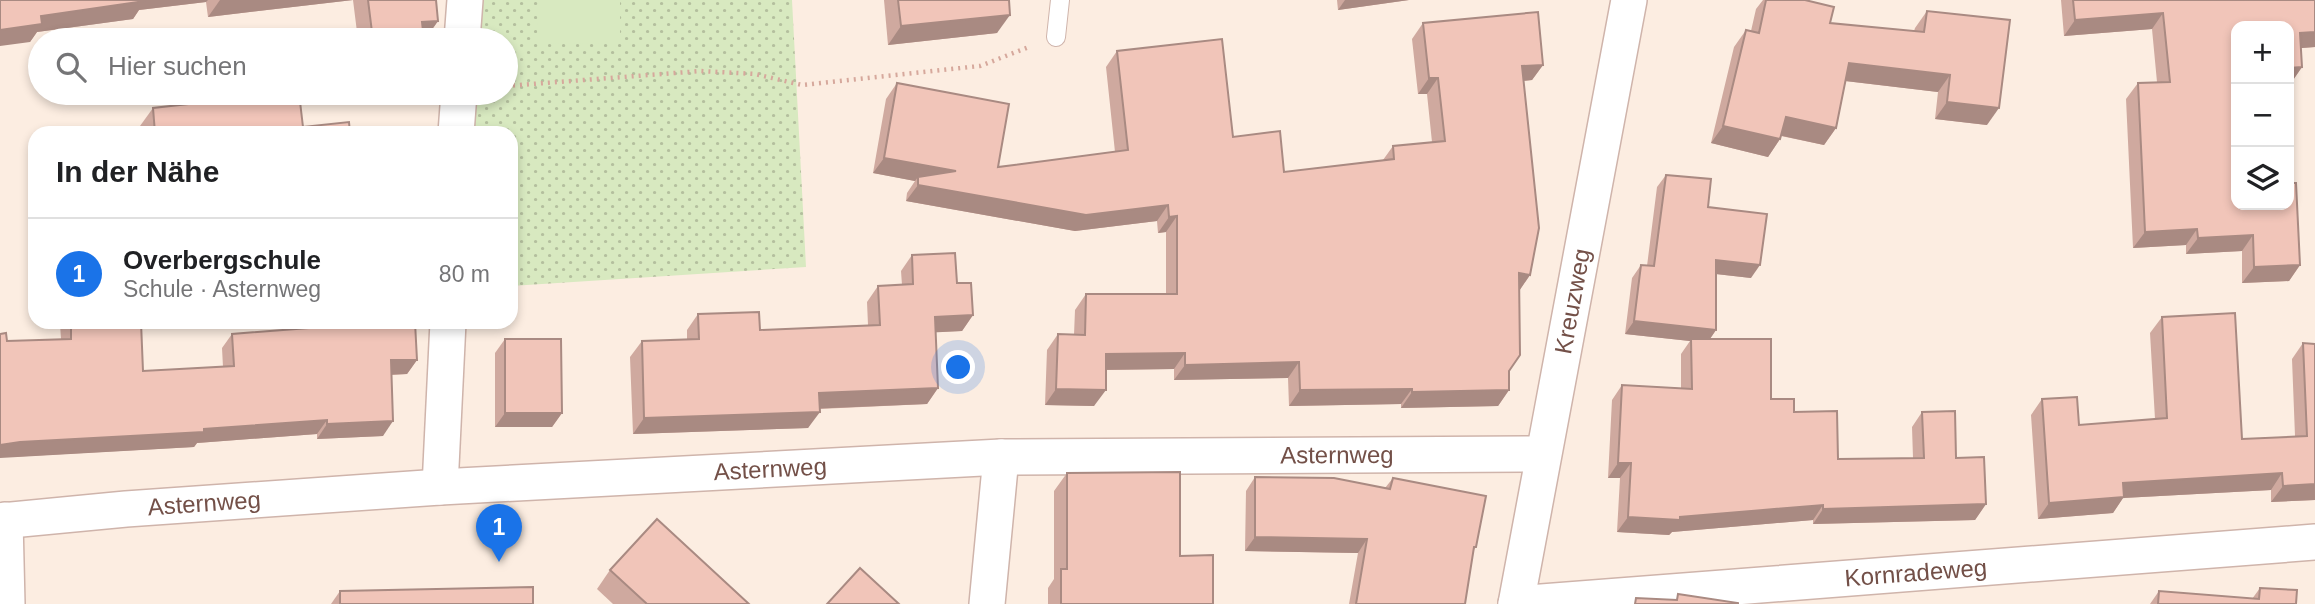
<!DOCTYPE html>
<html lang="de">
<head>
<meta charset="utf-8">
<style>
  body { margin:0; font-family:Arial,sans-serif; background:#f6f6f6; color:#202124 }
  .controls { position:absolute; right:21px; top:21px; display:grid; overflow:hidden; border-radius:14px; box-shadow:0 4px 10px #0003 }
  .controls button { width:63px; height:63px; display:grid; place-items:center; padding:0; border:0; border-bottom:2px solid #e0e0e0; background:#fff; color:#202124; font:35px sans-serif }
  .you { position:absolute; left:959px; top:368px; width:24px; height:24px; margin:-18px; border:5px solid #fff; border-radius:50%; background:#1a73e8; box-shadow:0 0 0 10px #1a73e833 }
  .badge { display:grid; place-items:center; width:46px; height:46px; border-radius:50%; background:#1a73e8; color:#fff; font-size:23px; font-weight:700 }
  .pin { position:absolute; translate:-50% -58px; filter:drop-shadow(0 2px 4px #0008) }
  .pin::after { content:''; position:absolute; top:37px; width:24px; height:21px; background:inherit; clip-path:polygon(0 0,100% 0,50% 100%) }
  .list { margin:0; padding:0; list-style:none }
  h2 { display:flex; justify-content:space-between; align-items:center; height:91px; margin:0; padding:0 28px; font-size:30px }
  h2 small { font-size:23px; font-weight:400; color:#757577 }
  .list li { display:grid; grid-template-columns:46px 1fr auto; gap:21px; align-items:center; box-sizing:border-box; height:112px; padding:0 28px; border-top:2px solid #e0e0e0 }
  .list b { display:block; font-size:26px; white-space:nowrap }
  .list p { margin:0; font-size:23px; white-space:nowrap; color:#757577 }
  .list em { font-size:23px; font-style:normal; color:#757577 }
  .icon { flex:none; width:38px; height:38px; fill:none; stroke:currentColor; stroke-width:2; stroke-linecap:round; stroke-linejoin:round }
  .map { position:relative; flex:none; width:2315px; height:604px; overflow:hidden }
  .search { position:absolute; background:#fff; box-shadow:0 4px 10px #0003; left:28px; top:28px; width:490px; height:77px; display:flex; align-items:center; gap:18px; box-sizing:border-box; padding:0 24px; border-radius:38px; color:#757577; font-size:26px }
  .panel { position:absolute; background:#fff; box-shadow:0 4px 10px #0003; left:28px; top:126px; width:490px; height:203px; border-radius:21px }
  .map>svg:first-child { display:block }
  .grass { fill:url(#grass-dots) }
  .garden { fill:#d8e9c0 }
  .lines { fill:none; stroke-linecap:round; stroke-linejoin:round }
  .lane-casing { stroke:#cfb4ab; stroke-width:20 }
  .street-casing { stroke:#cfb4ab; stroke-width:38 }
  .path { stroke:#d6a89c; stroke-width:4.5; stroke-dasharray:2 5; stroke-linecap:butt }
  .lane { stroke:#fff; stroke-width:18 }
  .street { stroke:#fff; stroke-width:35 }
  .wall { fill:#cfa99f }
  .shaded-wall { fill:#a98a82 }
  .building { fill:#f1c5b9; stroke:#a98a82; stroke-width:2 }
  .labels { text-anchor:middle; stroke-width:6; stroke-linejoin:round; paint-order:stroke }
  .street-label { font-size:24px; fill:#735048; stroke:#fff1e7 }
</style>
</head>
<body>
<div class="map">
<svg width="2315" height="604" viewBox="0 0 2315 604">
  <defs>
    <pattern id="grass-dots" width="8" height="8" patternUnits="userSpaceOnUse" patternTransform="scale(1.75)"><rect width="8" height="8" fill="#d8e9c0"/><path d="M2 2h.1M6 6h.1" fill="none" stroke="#b4bf9e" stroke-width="1.8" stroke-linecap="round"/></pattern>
  </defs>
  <rect width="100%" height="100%" fill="#fcede1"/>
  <polygon class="grass" points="480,0 792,0 806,267 511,286 511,133 471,133 473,93 506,93 506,40 477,40"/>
  <polygon class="garden" points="538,0 620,0 620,44 537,43"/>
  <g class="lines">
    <defs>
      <polyline id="lane" points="1056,37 1060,0"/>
      <g id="street">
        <polyline points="462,40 465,0"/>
        <polyline points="456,133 459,93"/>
        <polyline points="440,487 448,322"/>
        <polyline points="5,520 7,604"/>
        <path id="s1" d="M0 521 126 509 440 487 1001 457 1543 454"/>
        <polyline points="987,604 1001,457"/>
        <path id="s2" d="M1516 604 2315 542"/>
        <path id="s3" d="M1516 604 1629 0"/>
      </g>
    </defs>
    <use href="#lane" class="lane-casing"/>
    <use href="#street" class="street-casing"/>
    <polyline class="path" points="506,86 701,71 755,74 802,85 980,66 1029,47"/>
    <use href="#lane" class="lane"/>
    <use href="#street" class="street"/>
  </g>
  <g class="wall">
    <polygon points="0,0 353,0 208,17 206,2 139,10 133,19 37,32 30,42"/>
    <polygon points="353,0 436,0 438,21 426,38 424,39 424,40 358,40"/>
    <polygon points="884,0 1009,0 997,33 888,45"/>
    <polygon points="1337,0 1409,0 1338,10"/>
    <polygon points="1763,0 1805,0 1830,23 1914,31 1915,28 1927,11 1987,125 1935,119 1938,92 1845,81 1836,128 1824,145 1781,136 1780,139 1768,157 1711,143 1734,47 1746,30 1751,31 1756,9"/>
    <polygon points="2061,0 2315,0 2315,47 2301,48 2302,67 2291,83 2289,83 2289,26 2236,26 2300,265 2289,281 2242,283 2242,251 2186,254 2186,245 2133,248 2126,99 2138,83 2157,82 2152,29 2064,36"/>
    <polygon points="1423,23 1543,65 1532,80 1523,81 1530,275 1519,291 1509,371 1509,390 1498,406 1401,408 1401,404 1289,406 1288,378 1174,380 1174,369 1106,370 1094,406 1045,405 1047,350 1058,334 1074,335 1075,310 1086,294 1166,294 1166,232 1158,233 1157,221 1075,231 906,201 907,193 915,181 873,173 886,99 897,83 998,167 1115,152 1106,67 1117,51 1233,137 1284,172 1383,160 1393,146 1432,142 1427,94 1418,94 1412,39"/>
    <polygon points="153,108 303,127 350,133 140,133 140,126"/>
    <polygon points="1666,175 1708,207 1751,278 1716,274 1716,330 1710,339 1771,399 1794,412 1838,459 1913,458 1912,427 1922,412 1956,458 1986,504 1975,520 1813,524 1813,520 1672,532 1669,535 1617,532 1620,478 1608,478 1612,400 1622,385 1681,388 1681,354 1690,341 1625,334 1632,278 1641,265 1647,266 1657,187"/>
    <polygon points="912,255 957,283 973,315 962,331 935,332 938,388 927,404 819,409 808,428 633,434 630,357 642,341 687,340 687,330 698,314 760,330 868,325 867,302 878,286 902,285 901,271"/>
    <polygon points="2162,317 2242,439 2295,436 2292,359 2303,343 2315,344 2315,500 2271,502 2271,490 2123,498 2113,513 2038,519 2031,415 2042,399 2079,425 2155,419 2150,333"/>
    <polygon points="61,322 141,322 143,371 223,367 222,348 232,334 297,329 297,322 415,322 417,360 407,374 392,375 383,436 317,439 317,434 197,443 194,447 10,457 7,341 61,339 60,324"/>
    <polygon points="505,339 562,413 552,427 495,427 495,353"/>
    <polygon points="1067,473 1180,556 1213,604 1048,604 1048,588 1054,579 1054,491"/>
    <polygon points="1255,477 1385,488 1393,478 1476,547 1473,551 1465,604 1349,604 1358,553 1245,551 1246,491"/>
    <polygon points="610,570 749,604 613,604 597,589"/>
    <polygon points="2260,588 2296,604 2150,604 2159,591 2252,599"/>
    <polygon points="340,591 533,604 331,604"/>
  </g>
  <g class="shaded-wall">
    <polygon points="140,0 208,0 206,2 139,10 133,19 37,32 30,42 0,46 0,30 41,16"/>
    <polygon points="220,0 353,0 208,17"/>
    <polygon points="1345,0 1409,0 1338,10"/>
    <polygon points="2163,13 2152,29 2064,36 2075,20"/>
    <polygon points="1010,15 997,33 888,45 901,26"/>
    <polygon points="438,21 426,38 410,40 422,22"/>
    <polygon points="2315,32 2315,47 2289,49 2300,33"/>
    <polygon points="1849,63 1950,75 1938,92 1837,80"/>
    <polygon points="1543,65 1532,80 1511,82 1522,66"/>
    <polygon points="2302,67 2291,83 2289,83 2289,68"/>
    <polygon points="1429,78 1438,78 1427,94 1418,94"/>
    <polygon points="1947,102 1999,108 1987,125 1935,119"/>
    <polygon points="1786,117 1836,128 1824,145 1773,134"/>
    <polygon points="1723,126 1780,139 1768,157 1711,143"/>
    <polygon points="884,158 956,171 918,177 915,181 873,173"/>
    <polygon points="918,185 1168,205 1157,221 1075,231 906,201"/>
    <polygon points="1177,216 1166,232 1158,233 1169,217"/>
    <polygon points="2197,229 2186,245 2133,248 2145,232"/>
    <polygon points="2253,235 2242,251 2186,254 2198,238"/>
    <polygon points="1716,260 1760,265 1751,278 1707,273"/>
    <polygon points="2300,265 2289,281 2242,283 2254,267"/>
    <polygon points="1519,273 1530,275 1519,291"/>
    <polygon points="973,315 962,331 923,333 935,317"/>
    <polygon points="1634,321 1716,330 1707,343 1691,339 1690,341 1625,334"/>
    <polygon points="1185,353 1174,369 1095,370 1106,354"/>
    <polygon points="391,360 417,360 407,374 381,375"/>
    <polygon points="1299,362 1288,378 1174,380 1185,365"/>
    <polygon points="938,388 927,404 808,409 819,393"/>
    <polygon points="1056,389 1106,390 1094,406 1045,405"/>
    <polygon points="1412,389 1401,404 1289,406 1300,390"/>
    <polygon points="1509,390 1498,406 1401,408 1412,392"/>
    <polygon points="820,412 808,428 633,434 644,418"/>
    <polygon points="505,413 562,413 552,427 495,427"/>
    <polygon points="327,420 317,434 197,443 194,447 0,458 0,445 20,442"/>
    <polygon points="393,421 383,436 317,439 327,424"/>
    <polygon points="1618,463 1631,463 1620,478 1608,478"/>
    <polygon points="2282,473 2271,490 2123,498 2113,513 2038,519 2049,503 2123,483"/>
    <polygon points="2315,484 2315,500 2271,502 2283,486"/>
    <polygon points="1986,504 1975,520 1813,524 1823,509"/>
    <polygon points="1823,505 1813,520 1672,532 1669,535 1617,532 1628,517 1680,517"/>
    <polygon points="1255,537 1367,539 1358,553 1245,551"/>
  </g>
  <g class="building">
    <polygon points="0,0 145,0 145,1 41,16 42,24 0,30"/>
    <polygon points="368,0 436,0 438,21 422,22 424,40 373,40"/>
    <polygon points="898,0 1009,0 1010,15 901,26"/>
    <polygon points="1766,0 1805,0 1834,7 1830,23 1924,32 1927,11 2010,20 1999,108 1947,102 1950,75 1849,63 1836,128 1786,117 1780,139 1723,126 1746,30 1759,33"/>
    <polygon points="2073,0 2315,0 2315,32 2300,33 2302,67 2289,68 2289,26 2236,26 2236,205 2289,205 2289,183 2296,183 2300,265 2254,267 2253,235 2198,238 2197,229 2145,232 2138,83 2170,82 2163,13 2075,20"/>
    <polygon points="1538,12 1543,65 1522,66 1539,228 1530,275 1519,273 1520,355 1509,371 1509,390 1412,392 1412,389 1300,390 1299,362 1185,365 1185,353 1106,354 1106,390 1056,389 1058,334 1085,335 1086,294 1177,294 1177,216 1169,217 1168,205 1086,215 918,185 918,177 956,171 884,158 897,83 1009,104 998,167 1128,150 1117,51 1222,39 1233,137 1280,131 1284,172 1394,159 1393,146 1445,141 1438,78 1429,78 1423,23"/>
    <polygon points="287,93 299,93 303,127 349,122 350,133 155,133 153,108"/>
    <polygon points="1666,175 1711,179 1708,207 1767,214 1760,265 1716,260 1716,330 1634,321 1641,265 1654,266"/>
    <polygon points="955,253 957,283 971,283 973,315 935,317 938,388 819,393 820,412 644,418 642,341 699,339 698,314 759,312 760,330 880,325 878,286 913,284 912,255"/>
    <polygon points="2235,313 2242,439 2307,436 2303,343 2315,344 2315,484 2283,486 2282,473 2123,483 2124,497 2049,503 2042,399 2077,397 2079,425 2167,418 2162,317"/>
    <polygon points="71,322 141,322 143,371 234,366 232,334 308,328 308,322 415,322 417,360 391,360 393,421 327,424 327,420 204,429 204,432 20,442 0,445 0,334 6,333 7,341 71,339"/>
    <polygon points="505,339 561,339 562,413 505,413"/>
    <polygon points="1691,339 1771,339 1771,399 1794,399 1794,412 1837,411 1838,459 1924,458 1922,412 1955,411 1956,458 1984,457 1986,504 1823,509 1823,505 1680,517 1680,520 1628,517 1631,463 1618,463 1622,385 1692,389"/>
    <polygon points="1180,472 1180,556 1213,555 1213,604 1061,604 1061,569 1067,569 1067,473"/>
    <polygon points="1255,477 1334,478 1390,489 1393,478 1486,496 1476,547 1474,547 1465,604 1356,604 1367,539 1255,537"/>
    <polygon points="657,519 749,604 647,604 610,570"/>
    <polygon points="860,568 899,604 827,604"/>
    <polygon points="533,587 533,604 340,604 340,591"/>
    <polygon points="2260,588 2297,590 2296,604 2158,604 2159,591 2259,599"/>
    <polygon points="1678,594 1738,603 1738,604 1635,604 1636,598 1677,600"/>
  </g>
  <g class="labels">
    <g class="street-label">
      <text dy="8" stroke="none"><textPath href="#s3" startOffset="308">Kreuzweg</textPath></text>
      <text dy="8" stroke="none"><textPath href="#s1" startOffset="1339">Asternweg</textPath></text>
      <text dy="8" stroke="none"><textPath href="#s1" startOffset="772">Asternweg</textPath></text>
      <text dy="8" stroke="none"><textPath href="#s1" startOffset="205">Asternweg</textPath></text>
      <text dy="8" stroke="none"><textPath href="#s2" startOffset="401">Kornradeweg</textPath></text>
    </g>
  </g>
</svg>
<div class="controls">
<button>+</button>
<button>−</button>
<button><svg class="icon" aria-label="layers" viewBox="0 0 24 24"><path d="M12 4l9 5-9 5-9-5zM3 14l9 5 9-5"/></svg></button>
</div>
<div class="you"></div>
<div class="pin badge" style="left:499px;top:562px">1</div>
<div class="search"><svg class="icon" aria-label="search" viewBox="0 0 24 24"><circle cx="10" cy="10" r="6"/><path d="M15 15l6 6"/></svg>Hier suchen</div>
<section class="panel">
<h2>In der Nähe<small></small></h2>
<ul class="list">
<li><span class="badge">1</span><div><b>Overbergschule</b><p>Schule · Asternweg</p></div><em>80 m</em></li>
</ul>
</section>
</div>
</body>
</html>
